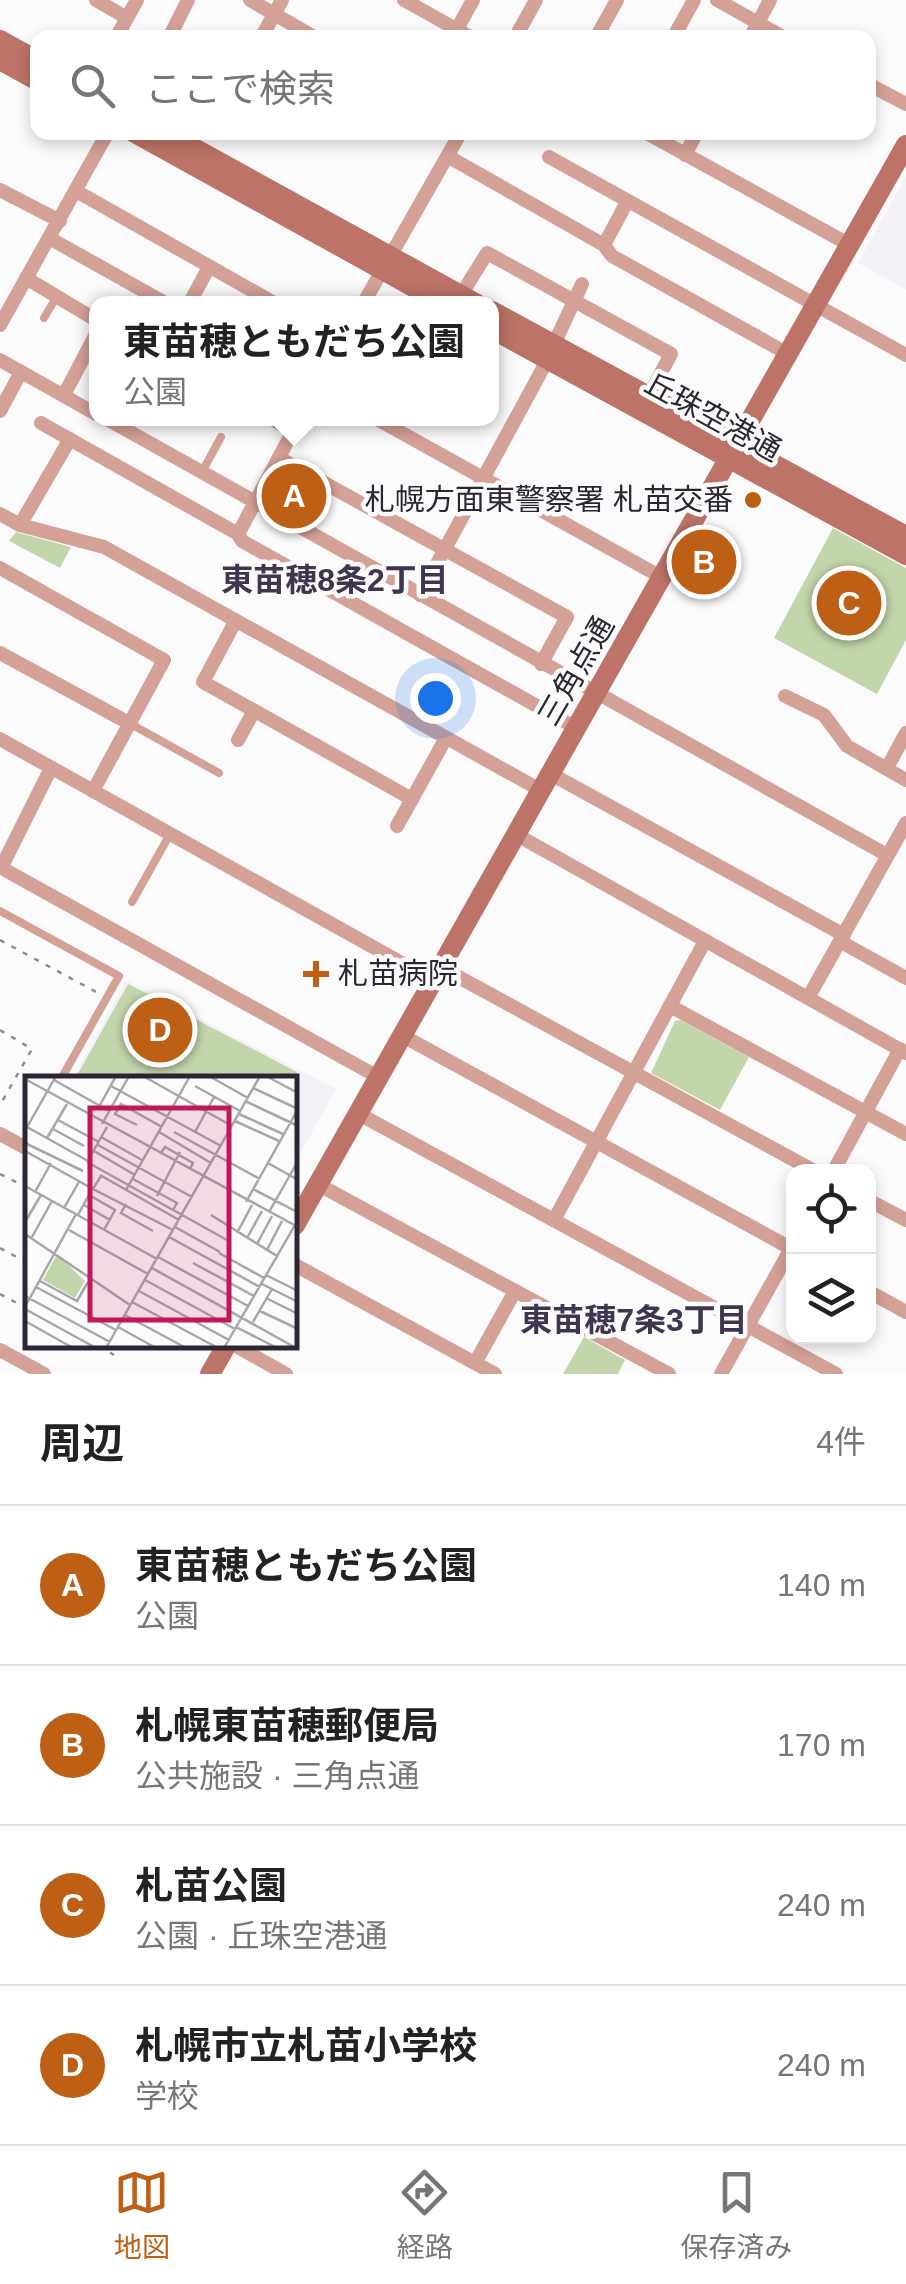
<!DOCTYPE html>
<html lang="ja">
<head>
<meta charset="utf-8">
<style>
  body { margin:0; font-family:Helvetica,"Noto Sans JP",sans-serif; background:#f6f6f6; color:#222 }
  .controls { position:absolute; right:30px; bottom:30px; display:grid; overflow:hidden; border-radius:20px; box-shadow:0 5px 15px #0003 }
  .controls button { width:90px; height:90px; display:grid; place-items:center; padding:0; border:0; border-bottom:2px solid #e0e0e0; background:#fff; color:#222; font:50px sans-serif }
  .you { position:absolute; left:435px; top:698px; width:35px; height:35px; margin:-25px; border:8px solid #fff; border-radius:50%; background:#1a73e8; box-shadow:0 0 0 15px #1a73e833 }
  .badge { display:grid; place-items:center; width:65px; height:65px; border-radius:50%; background:#be5f16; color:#fff; font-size:32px; font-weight:700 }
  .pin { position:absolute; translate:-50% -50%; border:5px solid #fff; box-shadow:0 2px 10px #0006 }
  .popup { position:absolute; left:89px; top:296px; width:410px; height:130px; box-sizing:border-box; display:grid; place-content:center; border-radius:20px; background:#fff; filter:drop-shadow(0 2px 8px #0005); font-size:32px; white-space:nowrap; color:#767676 }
  .popup b { font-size:38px; color:#222 }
  .popup::after { content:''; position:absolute; left:50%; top:100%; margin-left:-20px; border:20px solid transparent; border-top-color:#fff }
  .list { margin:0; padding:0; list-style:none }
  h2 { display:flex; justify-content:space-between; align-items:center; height:130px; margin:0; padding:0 40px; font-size:42px }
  h2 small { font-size:32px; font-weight:400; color:#767676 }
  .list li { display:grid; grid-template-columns:65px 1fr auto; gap:30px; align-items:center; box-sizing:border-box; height:160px; padding:0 40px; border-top:2px solid #e0e0e0 }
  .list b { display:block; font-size:38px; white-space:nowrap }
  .list p { margin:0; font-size:32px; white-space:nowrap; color:#767676 }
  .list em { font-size:32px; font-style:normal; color:#767676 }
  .icon { flex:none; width:55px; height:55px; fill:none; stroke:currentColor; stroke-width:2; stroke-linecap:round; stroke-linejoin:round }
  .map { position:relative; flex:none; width:906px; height:1374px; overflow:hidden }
  .search { position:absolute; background:#fff; box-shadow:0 5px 15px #0003; left:30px; right:30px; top:30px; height:110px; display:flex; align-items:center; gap:25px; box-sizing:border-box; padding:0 35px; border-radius:20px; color:#767676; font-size:38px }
  .sheet { height:770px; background:#fff }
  nav { display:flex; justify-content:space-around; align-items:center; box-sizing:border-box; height:140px; border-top:2px solid #e0e0e0; background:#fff; font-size:28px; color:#767676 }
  nav a { display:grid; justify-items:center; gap:5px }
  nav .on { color:#be5f16 }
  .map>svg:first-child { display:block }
  .built { fill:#f4f1f9 }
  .green { fill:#c3d6ab }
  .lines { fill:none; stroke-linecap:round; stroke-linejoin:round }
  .path { stroke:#8e8c92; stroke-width:2.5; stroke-dasharray:5 8; stroke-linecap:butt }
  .lane { stroke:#d4a197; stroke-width:8 }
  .street { stroke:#d4a197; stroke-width:14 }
  .secondary { stroke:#bd7367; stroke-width:20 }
  .poi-dot { fill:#be5f16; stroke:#fbfbfb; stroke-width:4 }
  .labels { text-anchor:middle; stroke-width:9; stroke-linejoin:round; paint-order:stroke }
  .street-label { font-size:30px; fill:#2b2632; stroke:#fbfbfb }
  .poi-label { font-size:30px; fill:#2b2632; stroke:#fbfbfb; text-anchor:end }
  .neighbourhood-label { font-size:32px; font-weight:bold; fill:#3f354f; stroke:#fbfbfb }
  .inset-road { fill:none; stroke:#a8a6ab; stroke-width:2.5 }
  .view { fill:#c2185b; fill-opacity:0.15; stroke:#c2185b; stroke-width:5 }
  .inset-edge { fill:none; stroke:#2b2632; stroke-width:5 }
</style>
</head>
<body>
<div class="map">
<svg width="906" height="1374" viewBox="0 0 906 1374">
  <rect width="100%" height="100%" fill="#fbfbfb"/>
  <g class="built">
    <polygon points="906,177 906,289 858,263"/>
    <polygon points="126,980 336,1089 295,1163 295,1079 72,1079"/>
  </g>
  <g class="green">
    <polygon points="283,471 320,490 304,521 267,502"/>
    <polygon points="833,528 906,568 906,640 877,694 774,638"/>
    <polygon points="16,532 71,547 60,568 9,541"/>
    <polygon points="128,984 297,1072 293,1079 75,1079"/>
    <polygon points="681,1020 749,1057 720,1110 651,1073 675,1021"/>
    <polygon points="584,1337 625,1360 618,1374 563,1374"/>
  </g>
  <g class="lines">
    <g class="path">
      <polyline points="280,487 295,495"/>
      <polyline points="292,505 303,486"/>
      <polyline points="0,940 98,993"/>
      <polyline points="0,1030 32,1049 0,1105"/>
      <polyline points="0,1174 28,1188"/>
      <polyline points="0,1248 28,1263"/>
      <polyline points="0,1294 28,1309"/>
      <polyline points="99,1346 114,1355"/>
    </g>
    <g class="lane">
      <polyline points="44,318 57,296"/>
      <polyline points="202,472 221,437"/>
      <polyline points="129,723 219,773"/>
      <polyline points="132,902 170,834"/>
      <polyline points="0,911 119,976 61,1079"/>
    </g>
    <g class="street">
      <polyline points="96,0 127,18"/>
      <polyline points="250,0 316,38"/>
      <polyline points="404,0 472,38"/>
      <polyline points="717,0 785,38"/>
      <polyline points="457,29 473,0"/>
      <polyline points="116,38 137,0"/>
      <polyline points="169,38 188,0"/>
      <polyline points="261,38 282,0"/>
      <polyline points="515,38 536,0"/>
      <polyline points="596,38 617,0"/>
      <polyline points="673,38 694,0"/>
      <polyline points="750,38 770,0"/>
      <polyline points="868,84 906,104"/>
      <polyline points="645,132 850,245"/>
      <polyline points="685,155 697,132"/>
      <polyline points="449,157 604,245 612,256 788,354"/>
      <polyline points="549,157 906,355"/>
      <polyline points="0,190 60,221"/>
      <polyline points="76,191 276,304"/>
      <polyline points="51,239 167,304"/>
      <polyline points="604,245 627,202"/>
      <polyline points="26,278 96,320"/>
      <polyline points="461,295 487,253 671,354 648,397"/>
      <polyline points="189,304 209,267"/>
      <polyline points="363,304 461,132"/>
      <polyline points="0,325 108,132"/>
      <polyline points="0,360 96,414"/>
      <polyline points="64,395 96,334"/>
      <polyline points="0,411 21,372"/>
      <polyline points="105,418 887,855"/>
      <polyline points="271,418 292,431"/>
      <polyline points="375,418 663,578"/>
      <polyline points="41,423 238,534 242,541 578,729"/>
      <polyline points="70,439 20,525 104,547 542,791"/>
      <polyline points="279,458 567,617 541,664"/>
      <polyline points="0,514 20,525"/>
      <polyline points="238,534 300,418"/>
      <polyline points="0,568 164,660 93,791"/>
      <polyline points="420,595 542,370 582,284"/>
      <polyline points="235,622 203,682 412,799"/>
      <polyline points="0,653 129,723"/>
      <polyline points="785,696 824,715 847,746 906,780"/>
      <polyline points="0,739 434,981"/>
      <polyline points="238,740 254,711"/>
      <polyline points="887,768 906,733"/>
      <polyline points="551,774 844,935"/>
      <polyline points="397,826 446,738"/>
      <polyline points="517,835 906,1053"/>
      <polyline points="0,867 378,1077"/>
      <polyline points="1,868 51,768"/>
      <polyline points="841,942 906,978"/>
      <polyline points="442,968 816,1172"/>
      <polyline points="808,998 906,823"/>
      <polyline points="670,1006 906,1134"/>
      <polyline points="403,1036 794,1250"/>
      <polyline points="359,1114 836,1374"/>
      <polyline points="0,1134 28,1149"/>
      <polyline points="833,1172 900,1049"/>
      <polyline points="319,1185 669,1374"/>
      <polyline points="868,1200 906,1220"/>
      <polyline points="554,1220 705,941"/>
      <polyline points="295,1265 495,1374"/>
      <polyline points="868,1291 906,1312"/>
      <polyline points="236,1346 286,1374"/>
      <polyline points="0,1350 44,1374"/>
      <polyline points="475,1363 515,1291"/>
      <polyline points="721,1374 793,1245"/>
    </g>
    <g class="secondary">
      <polyline points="0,40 38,61"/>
      <polyline points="0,60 38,81"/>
      <polyline points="133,132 444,304"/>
      <polyline points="165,132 477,304"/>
      <polyline points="492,311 906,536"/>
      <polyline points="492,329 906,555"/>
      <polyline points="295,1225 906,145"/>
      <polyline points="210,1374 226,1346"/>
    </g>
  </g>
  <g class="poi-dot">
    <circle cx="753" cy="500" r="10"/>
    <path d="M311 959h10v10h10v10h-10v10h-10v-10h-10v-10h10z"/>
  </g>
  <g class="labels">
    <g class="street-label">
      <text transform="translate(713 417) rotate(29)" y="10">丘珠空港通</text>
      <text transform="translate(576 671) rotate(-60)" y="10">三角点通</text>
    </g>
    <g class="poi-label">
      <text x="733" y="510">札幌方面東警察署 札苗交番</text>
      <text x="338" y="984" text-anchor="start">札苗病院</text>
    </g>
    <g class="neighbourhood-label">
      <text x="335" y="591">東苗穂8条2丁目</text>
      <text x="634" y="1331">東苗穂7条3丁目</text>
    </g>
  </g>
  <g transform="translate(25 1076)">
    <rect width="272" height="272" fill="#fbfbfb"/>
    <path d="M32 178 60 205 50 222 18 204Z" fill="#c3d6ab"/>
    <path class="inset-road" d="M118 0 207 50M184 0 223 22M241 0 273 17M0 3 273 151M29 4 84 35M86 10 196 70M170 10 215 35M228 12 273 33M220 25 273 50M75 29 91 0M214 38 258 58M33 44 74 66M210 45 254 65M77 48 104 0M112 49 90 38 96 28 137 51M2 51 63 85M1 53 31 0M28 53 59 70M134 56 186 87M149 56 235 103M170 56 189 21M76 61 117 84M22 62 42 28M0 67 58 95M73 69 167 121M0 75 68 113M69 75 110 99M136 77 140 71 168 87 165 93M62 86 202 164M62 86 82 51M243 87 273 104M75 99 154 144M76 100 68 113 148 154M108 103 152 127 148 134M0 110 132 183M228 113 272 136M101 114 165 0M10 116 26 87M132 120 155 76M221 126 273 33M101 128 96 137 128 155M59 129 85 144M39 132 54 106M244 136 273 85M53 139 64 119 90 134 79 154M186 139 252 180M0 146 16 119M150 151 195 176M44 154 123 198M212 157 227 129M0 158 105 229M7 161 27 125M144 161 235 211M222 162 237 135M232 168 247 140M242 174 257 145M194 177 239 202M133 181 223 230M168 187 229 220M127 192 271 272M241 199 273 215M120 204 210 253M15 205 52 225 63 206M237 208 273 226M11 211 91 254M114 215 204 264M0 220 85 266M241 222 273 238M107 226 193 272M0 231 51 138M0 233 71 272M235 235 273 253M100 239 161 272M0 245 48 272M228 246 247 213M93 251 131 272M211 251 252 272M81 272 235 0M199 272 270 149"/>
    <path class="view" d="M65 32H204V244H65Z"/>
    <rect width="272" height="272" class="inset-edge"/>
  </g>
</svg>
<div class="controls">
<button><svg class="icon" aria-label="locate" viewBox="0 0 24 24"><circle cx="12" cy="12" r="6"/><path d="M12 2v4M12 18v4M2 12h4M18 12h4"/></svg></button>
<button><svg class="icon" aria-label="layers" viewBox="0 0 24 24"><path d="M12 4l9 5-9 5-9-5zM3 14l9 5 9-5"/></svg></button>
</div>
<div class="you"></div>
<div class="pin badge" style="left:294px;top:496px">A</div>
<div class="popup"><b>東苗穂ともだち公園</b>公園</div>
<div class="pin badge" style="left:704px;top:562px">B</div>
<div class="pin badge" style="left:849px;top:603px">C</div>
<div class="pin badge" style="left:160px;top:1030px">D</div>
<div class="search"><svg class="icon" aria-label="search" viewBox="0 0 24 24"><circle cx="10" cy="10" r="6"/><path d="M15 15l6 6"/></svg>ここで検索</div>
</div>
<section class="sheet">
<h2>周辺<small>4件</small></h2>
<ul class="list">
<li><span class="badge">A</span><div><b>東苗穂ともだち公園</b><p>公園</p></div><em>140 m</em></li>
<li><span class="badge">B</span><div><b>札幌東苗穂郵便局</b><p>公共施設 · 三角点通</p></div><em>170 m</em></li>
<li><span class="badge">C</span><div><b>札苗公園</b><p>公園 · 丘珠空港通</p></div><em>240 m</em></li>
<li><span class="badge">D</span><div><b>札幌市立札苗小学校</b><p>学校</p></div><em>240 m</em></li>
</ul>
</section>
<nav>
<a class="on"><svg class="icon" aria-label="map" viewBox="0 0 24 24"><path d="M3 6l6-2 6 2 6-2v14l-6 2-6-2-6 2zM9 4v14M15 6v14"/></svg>地図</a>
<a><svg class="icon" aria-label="directions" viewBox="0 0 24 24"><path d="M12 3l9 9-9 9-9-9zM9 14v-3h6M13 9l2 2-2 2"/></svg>経路</a>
<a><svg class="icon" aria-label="saved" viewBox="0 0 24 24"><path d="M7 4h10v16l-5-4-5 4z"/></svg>保存済み</a>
</nav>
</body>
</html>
